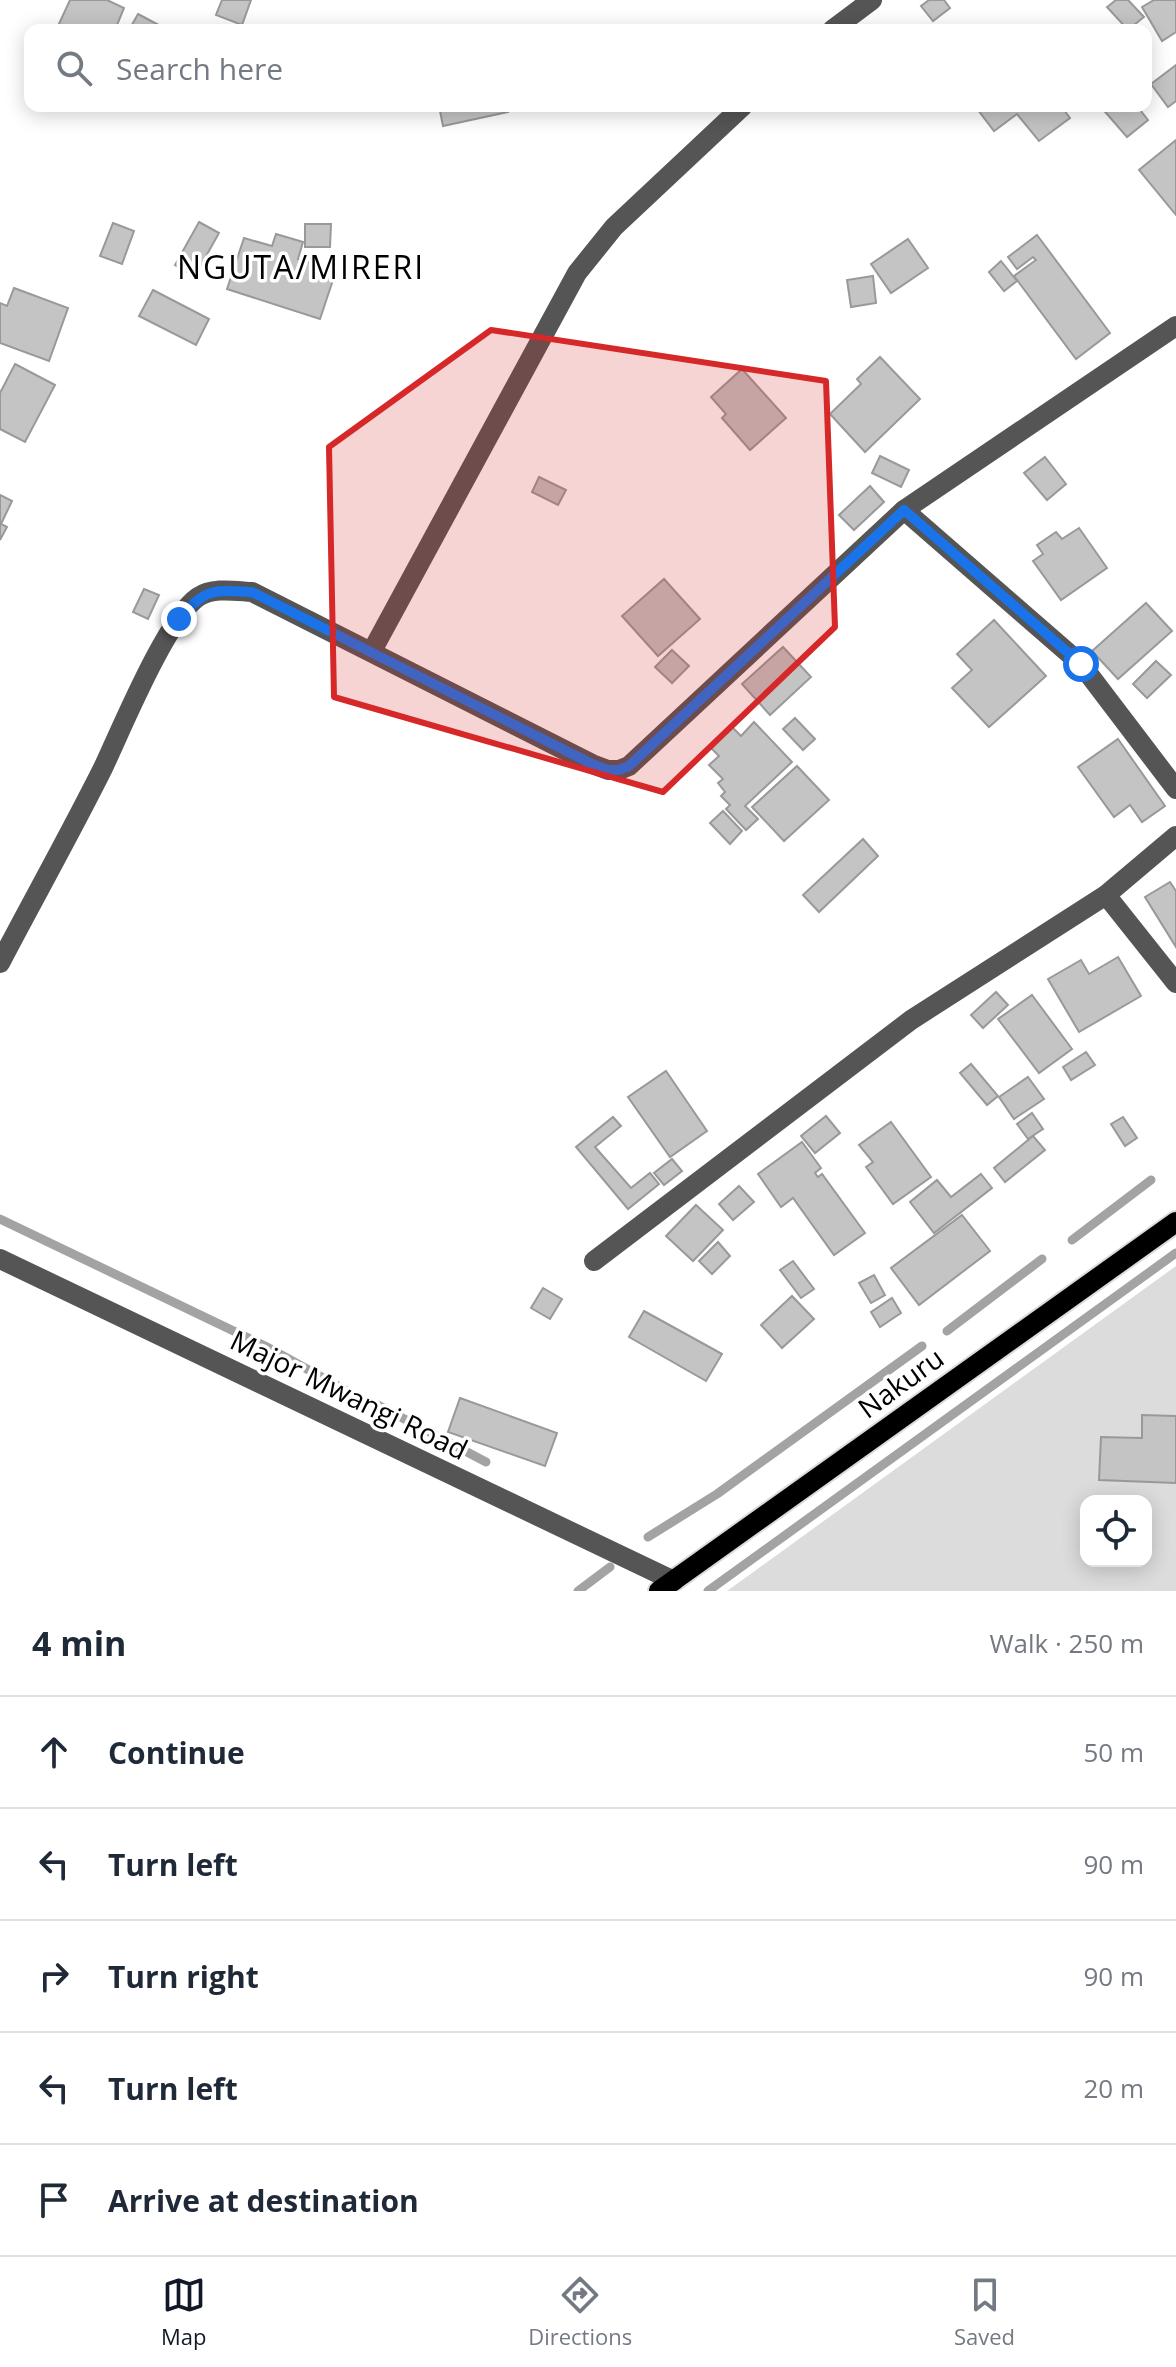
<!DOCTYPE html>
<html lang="en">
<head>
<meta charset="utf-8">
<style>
  body { margin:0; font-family:"Open Sans",sans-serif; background:#f6f6f7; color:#1f2937 }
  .controls { position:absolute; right:24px; bottom:24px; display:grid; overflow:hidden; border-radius:16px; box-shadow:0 4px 20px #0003 }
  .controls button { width:72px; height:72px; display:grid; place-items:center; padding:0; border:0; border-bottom:2px solid #e0e1e3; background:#fff; color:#1f2937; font:40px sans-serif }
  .stop { position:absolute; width:24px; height:24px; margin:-18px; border:6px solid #1a73e8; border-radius:50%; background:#fff }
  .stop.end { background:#1a73e8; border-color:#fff; box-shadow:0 2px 8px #0008 }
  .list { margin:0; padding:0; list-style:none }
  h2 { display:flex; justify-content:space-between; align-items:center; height:104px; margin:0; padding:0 32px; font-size:34px }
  h2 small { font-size:26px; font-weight:400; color:#747a83 }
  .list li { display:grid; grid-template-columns:52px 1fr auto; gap:24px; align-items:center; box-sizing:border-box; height:112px; padding:0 32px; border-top:2px solid #e0e1e3 }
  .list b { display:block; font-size:30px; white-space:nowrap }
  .list em { font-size:26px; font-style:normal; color:#747a83 }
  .icon { flex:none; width:44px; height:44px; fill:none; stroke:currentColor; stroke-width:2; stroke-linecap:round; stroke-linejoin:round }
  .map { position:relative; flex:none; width:1176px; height:1591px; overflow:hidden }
  .search { position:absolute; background:#fff; box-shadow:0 4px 20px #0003; left:24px; right:24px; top:24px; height:88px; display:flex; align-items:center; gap:20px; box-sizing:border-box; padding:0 28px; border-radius:16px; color:#747a83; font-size:30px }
  .sheet { height:664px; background:#fff }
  nav { display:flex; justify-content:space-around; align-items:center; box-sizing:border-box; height:112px; border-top:2px solid #e0e1e3; background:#fff; font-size:22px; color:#747a83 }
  nav a { display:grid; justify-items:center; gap:4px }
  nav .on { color:#111827 }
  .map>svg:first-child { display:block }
  .green { fill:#dcdcdc; fill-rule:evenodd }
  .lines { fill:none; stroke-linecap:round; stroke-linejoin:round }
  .stream { stroke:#a3a3a3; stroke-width:9 }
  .building { fill:#c4c4c4; stroke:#999; stroke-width:2 }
  .major-casing { stroke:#dbdbdb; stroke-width:24 }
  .minor { stroke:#555; stroke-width:20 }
  .major { stroke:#000; stroke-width:20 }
  .route { stroke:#1a73e8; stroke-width:10 }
  .marked { fill:#d62828; fill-opacity:0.2; stroke:#d62828; stroke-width:6; stroke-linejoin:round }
  .labels { text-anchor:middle; stroke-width:7; stroke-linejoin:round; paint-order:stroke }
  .street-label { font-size:28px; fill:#000; stroke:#fff }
  .quarter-label { font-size:32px; letter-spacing:2px; fill:#000; stroke:#fff }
</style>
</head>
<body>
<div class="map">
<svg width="1176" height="1591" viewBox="0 0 1176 1591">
  <rect width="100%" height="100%" fill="#fff"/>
  <path class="green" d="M1176 1266V1591H727ZM1086 1501H1146V1561H1086Z"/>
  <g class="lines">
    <g class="stream">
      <polyline points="0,1219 265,1346 347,1391"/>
      <polyline points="1072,1240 1151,1180"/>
      <polyline points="947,1331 1042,1259"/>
      <polyline points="374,1403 486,1462"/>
      <polyline points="648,1537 717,1494 922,1346"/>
      <polyline points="578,1591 610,1567"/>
      <polyline points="708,1591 1176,1253"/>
    </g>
  </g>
  <g class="building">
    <polygon points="70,0 107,0 124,8 115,30 67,30 58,26"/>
    <polygon points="222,0 251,0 242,25 216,15"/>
    <polygon points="929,0 944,0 950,8 933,21 921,6"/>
    <polygon points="1116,0 1128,0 1144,17 1128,30 1107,7"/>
    <polygon points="1154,0 1176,0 1176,32 1162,41 1142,7"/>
    <polygon points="138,14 168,30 129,30"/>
    <polygon points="1176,65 1176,101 1168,107 1151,84"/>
    <polygon points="439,106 507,106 508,112 443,126"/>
    <polygon points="975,106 1061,106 1070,118 1039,141 1017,114 994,131"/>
    <polygon points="1100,106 1137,106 1148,120 1127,137"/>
    <polygon points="1176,140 1176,215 1139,170"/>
    <polygon points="199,222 219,233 195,276 175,265"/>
    <polygon points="113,223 134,231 122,264 100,256"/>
    <polygon points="305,224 331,224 330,247 305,247"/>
    <polygon points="276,234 303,242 298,259 336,271 320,319 227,289 244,238 272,246"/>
    <polygon points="1037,235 1110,333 1076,359 1014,276 1036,260 1033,257 1017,269 1008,257"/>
    <polygon points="908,239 928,268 891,293 871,264"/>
    <polygon points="1001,261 1017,281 1004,291 989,272"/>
    <polygon points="873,276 876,303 851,307 847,280"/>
    <polygon points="14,288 68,308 49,361 0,343 0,303 7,306"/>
    <polygon points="153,290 209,319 196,345 139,316"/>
    <polygon points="880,357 920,399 865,452 830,414 861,384 857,379"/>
    <polygon points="15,364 55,385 25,442 0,429 0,393"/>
    <polygon points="742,369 786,418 750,450 722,418 726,414 711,397"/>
    <polygon points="880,456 909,470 901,487 872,473"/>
    <polygon points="1045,457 1066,484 1047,500 1024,473"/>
    <polygon points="539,477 566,490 558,505 532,492"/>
    <polygon points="870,486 884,502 854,530 839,515"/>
    <polygon points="0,495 12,501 1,524 7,527 0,540"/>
    <polygon points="1079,528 1107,568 1061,600 1033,561 1043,554 1037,545 1056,532 1062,539"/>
    <polygon points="664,579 700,619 658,656 622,616"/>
    <polygon points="144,589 159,595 148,619 133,612"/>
    <polygon points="1146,603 1172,631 1118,679 1092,651"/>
    <polygon points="994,620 1046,676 989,727 952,688 972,670 957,654"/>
    <polygon points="783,647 811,677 770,715 742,684"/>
    <polygon points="672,650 689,666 672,683 655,667"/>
    <polygon points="1156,661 1171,675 1147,698 1133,684"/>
    <polygon points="795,718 815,739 803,750 783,729"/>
    <polygon points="754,722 792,762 745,806 758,819 746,830 726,809 730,805 721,796 725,792 718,783 723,779 709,765 719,756 711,748 732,727 741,736"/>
    <polygon points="1118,739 1165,806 1142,822 1130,805 1114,817 1078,767"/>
    <polygon points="797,766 829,800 784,841 752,807"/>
    <polygon points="723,811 742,831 730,844 710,823"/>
    <polygon points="863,839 878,856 819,912 803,895"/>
    <polygon points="1170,882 1176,891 1176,947 1145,897"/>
    <polygon points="1118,957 1141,996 1079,1032 1048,979 1081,960 1089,974"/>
    <polygon points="996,992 1008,1005 983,1028 971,1015"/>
    <polygon points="1032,995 1072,1049 1039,1073 998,1019"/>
    <polygon points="1086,1052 1095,1065 1071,1080 1063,1067"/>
    <polygon points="971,1064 998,1096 987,1105 960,1073"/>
    <polygon points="666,1071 707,1131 670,1157 628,1097"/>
    <polygon points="1028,1077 1044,1099 1014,1119 999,1097"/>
    <polygon points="1032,1113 1043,1129 1028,1139 1017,1124"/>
    <polygon points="826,1116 840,1133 815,1153 801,1136"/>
    <polygon points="613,1117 621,1126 595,1147 631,1188 650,1173 659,1184 628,1209 576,1147"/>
    <polygon points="1123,1117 1137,1138 1125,1146 1111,1124"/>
    <polygon points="891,1122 931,1177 893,1204 866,1167 873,1162 859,1145"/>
    <polygon points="1033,1136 1045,1150 1005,1182 994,1168"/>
    <polygon points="802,1142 821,1168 815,1173 818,1177 822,1174 865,1233 834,1255 793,1198 781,1207 758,1174"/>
    <polygon points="672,1159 682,1171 664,1185 654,1173"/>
    <polygon points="981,1174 992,1188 934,1233 910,1202 937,1180 951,1197"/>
    <polygon points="739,1186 754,1202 733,1220 719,1204"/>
    <polygon points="696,1205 723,1230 693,1261 666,1236"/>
    <polygon points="962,1215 990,1251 919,1305 891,1268"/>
    <polygon points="718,1242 730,1256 712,1274 699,1261"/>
    <polygon points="793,1261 814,1289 801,1298 780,1270"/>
    <polygon points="874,1275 885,1295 871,1303 859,1283"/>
    <polygon points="543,1288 562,1299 550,1319 531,1308"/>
    <polygon points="792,1296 814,1319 782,1348 761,1325"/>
    <polygon points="892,1298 901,1313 880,1327 871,1312"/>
    <polygon points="644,1311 722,1354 706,1381 629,1337"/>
    <polygon points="460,1398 557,1433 545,1466 448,1432"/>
    <polygon points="1142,1415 1176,1416 1176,1483 1099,1480 1101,1437 1142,1438"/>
  </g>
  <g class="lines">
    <defs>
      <polyline id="major" points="659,1591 1176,1222"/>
    </defs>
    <use href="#major" class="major-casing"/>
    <g class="minor">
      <polyline points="832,30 872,0"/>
      <polyline points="904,510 1081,664 1176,789"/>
      <polyline points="372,651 577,273 614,227 743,106"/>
      <polyline points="1106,895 1176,983"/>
      <path d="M0 963C34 898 70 834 103 768 121 730 167 618 198 597 213 587 235 591 252 592L592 764 608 770H619L629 766 904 510 1176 326"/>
      <polyline points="0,1259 674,1581"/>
      <polyline points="594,1261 911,1020 1106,895 1176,836"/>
    </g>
    <use href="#major" class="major"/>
  </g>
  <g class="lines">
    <path class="route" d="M179 619C206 588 212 590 252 592L592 764 608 770H619L629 766 904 510 1081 664"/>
  </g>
  <path class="marked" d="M491 330 826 381 835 627 663 792 334 697 329 447Z"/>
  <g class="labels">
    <g class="street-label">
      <text transform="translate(901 1383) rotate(-36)" y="10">Nakuru</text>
      <text transform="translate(349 1395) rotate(26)" y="10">Major Mwangi Road</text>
    </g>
    <g class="quarter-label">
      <text x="301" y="279">NGUTA/MIRERI</text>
    </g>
  </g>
</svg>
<div class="controls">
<button><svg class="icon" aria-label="locate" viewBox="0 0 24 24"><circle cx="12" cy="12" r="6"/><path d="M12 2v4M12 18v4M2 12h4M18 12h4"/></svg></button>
</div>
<div class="stop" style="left:1081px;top:664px"></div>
<div class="stop end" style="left:179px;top:619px"></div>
<div class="search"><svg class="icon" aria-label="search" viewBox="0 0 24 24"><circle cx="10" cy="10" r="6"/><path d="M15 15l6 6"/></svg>Search here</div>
</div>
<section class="sheet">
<h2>4 min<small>Walk · 250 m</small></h2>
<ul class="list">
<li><svg class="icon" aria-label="ahead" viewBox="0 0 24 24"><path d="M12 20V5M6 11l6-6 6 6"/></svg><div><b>Continue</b></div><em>50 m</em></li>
<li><svg class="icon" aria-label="left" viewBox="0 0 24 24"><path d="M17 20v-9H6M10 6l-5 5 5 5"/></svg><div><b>Turn left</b></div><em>90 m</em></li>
<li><svg class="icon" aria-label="right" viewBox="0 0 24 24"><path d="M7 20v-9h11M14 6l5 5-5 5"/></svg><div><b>Turn right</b></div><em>90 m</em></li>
<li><svg class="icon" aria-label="left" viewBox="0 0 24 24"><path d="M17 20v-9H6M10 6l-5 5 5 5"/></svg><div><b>Turn left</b></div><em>20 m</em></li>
<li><svg class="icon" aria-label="arrive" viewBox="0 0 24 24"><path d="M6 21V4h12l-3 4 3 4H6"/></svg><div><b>Arrive at destination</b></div></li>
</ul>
</section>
<nav>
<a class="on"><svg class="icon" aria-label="map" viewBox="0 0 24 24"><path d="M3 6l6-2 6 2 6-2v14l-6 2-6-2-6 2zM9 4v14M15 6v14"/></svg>Map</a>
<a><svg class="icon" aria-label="directions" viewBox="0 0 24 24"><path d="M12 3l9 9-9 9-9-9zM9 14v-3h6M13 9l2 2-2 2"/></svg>Directions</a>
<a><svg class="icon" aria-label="saved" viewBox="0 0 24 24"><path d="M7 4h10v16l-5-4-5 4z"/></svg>Saved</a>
</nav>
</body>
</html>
